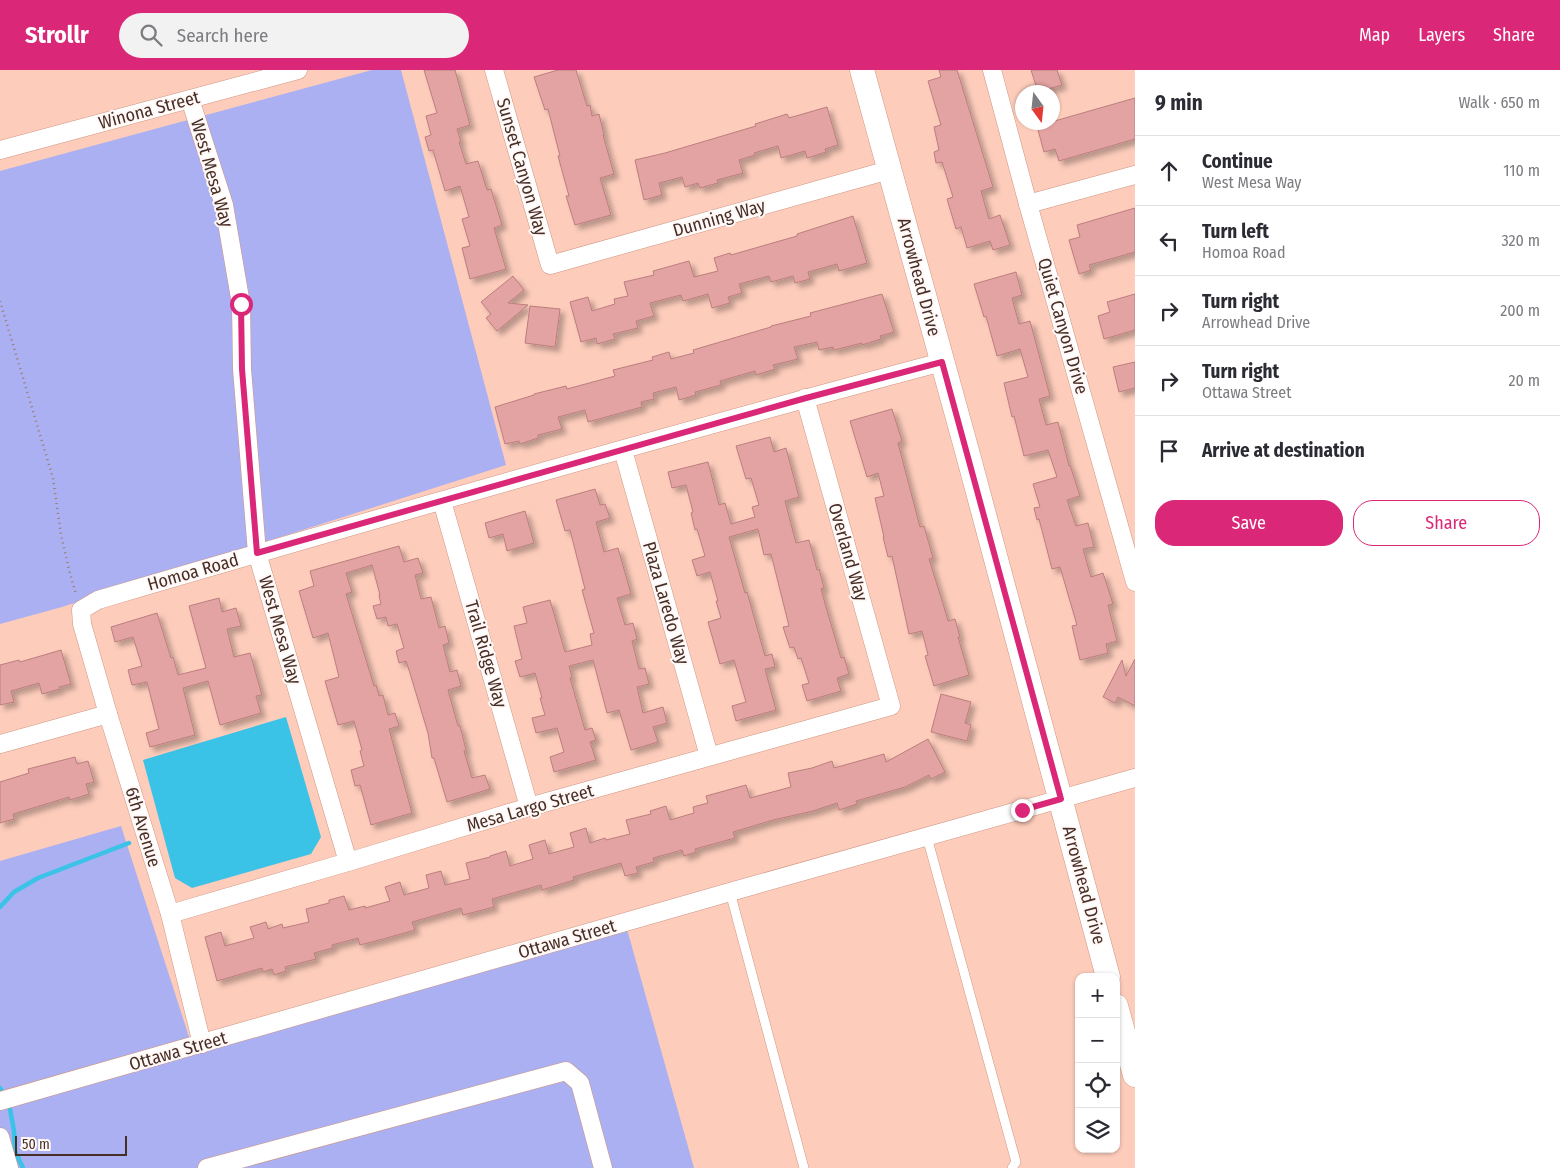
<!DOCTYPE html>
<html lang="en">
<head>
<meta charset="utf-8">
<style>
  body { margin:0; font-family:"Fira Sans Condensed",sans-serif; background:#f2f2f3; color:#2b2b33 }
  .controls { position:absolute; right:15px; bottom:15px; display:grid; overflow:hidden; border-radius:10px; box-shadow:0 1px 4px #0004 }
  .controls button { width:45px; height:45px; display:grid; place-items:center; padding:0; border:0; border-bottom:1px solid #e1e1e2; background:#fff; color:#2b2b33; font:25px sans-serif }
  .compass { position:absolute; left:1015px; top:15px; width:45px; height:45px; border-radius:50%; background:#fff; box-shadow:0 1px 4px #0004; rotate:165deg }
  .scale { position:absolute; left:15px; bottom:12px; width:112px; box-sizing:border-box; padding-left:5px; border:2px solid #472f27; border-top:0; font-size:14px; line-height:18px; white-space:nowrap; color:#472f27; -webkit-text-stroke:4px #fff8f6; paint-order:stroke }
  .stop { position:absolute; width:15px; height:15px; margin:-11px; border:4px solid #db2777; border-radius:50%; background:#fff }
  .stop.end { background:#db2777; border-color:#fff; box-shadow:0 1px 5px #0008 }
  .list { margin:0; padding:0; list-style:none }
  h2 { display:flex; justify-content:space-between; align-items:center; height:65px; margin:0; padding:0 20px; font-size:21px }
  h2 small { font-size:16px; font-weight:400; color:#7c7c81 }
  .list li { display:grid; grid-template-columns:32px 1fr auto; gap:15px; align-items:center; box-sizing:border-box; height:70px; padding:0 20px; border-top:1px solid #e1e1e2 }
  .list b { display:block; font-size:19px; white-space:nowrap }
  .list p { margin:0; font-size:16px; white-space:nowrap; color:#7c7c81 }
  .list em { font-size:16px; font-style:normal; color:#7c7c81 }
  .actions { display:flex; gap:10px; padding:15px 20px }
  .actions a { flex:1; padding:11px 0; border:1px solid #db2777; border-radius:20px; text-align:center; font-size:18px; color:#db2777 }
  .actions .main { background:#db2777; color:#fff }
  .icon { flex:none; width:28px; height:28px; fill:none; stroke:currentColor; stroke-width:2; stroke-linecap:round; stroke-linejoin:round }
  .map { position:relative; flex:none; width:1135px; height:1098px; overflow:hidden }
  header { display:flex; align-items:center; gap:30px; box-sizing:border-box; height:70px; padding:0 25px; background:#db2777; color:#fff }
  header strong { font-size:24px }
  nav { display:flex; gap:28px; margin-inline-start:auto; font-size:18px }
  .search { width:350px; height:45px; background:#f2f2f3; display:flex; align-items:center; gap:12px; box-sizing:border-box; padding:0 18px; border-radius:28px; color:#7c7c81; font-size:19px }
  main { display:flex }
  aside { flex:1; background:#fff }
  .map>svg:first-child { display:block }
  .green { fill:#aab0f1 }
  .water { fill:#3ac2e7 }
  .lines { fill:none; stroke-linecap:round; stroke-linejoin:round }
  .stream { stroke:#3ac2e7; stroke-width:4.5 }
  .building { fill:#e3a3a2; stroke:#bb7e7e; filter:url(#shadow) }
  .lane-casing { stroke:#cf9581; stroke-width:10 }
  .street-casing { stroke:#cf9581; stroke-width:19 }
  .secondary-casing { stroke:#cf9581; stroke-width:25 }
  .path { stroke:#9d7a6d; stroke-width:2.5; stroke-dasharray:1 4; stroke-linecap:butt }
  .lane { stroke:#fff; stroke-width:9 }
  .street { stroke:#fff; stroke-width:18 }
  .secondary { stroke:#fff; stroke-width:24 }
  .route { stroke:#db2777; stroke-width:6 }
  .labels { text-anchor:middle; stroke-width:4; stroke-linejoin:round; paint-order:stroke }
  .street-label { font-size:18px; fill:#472f27; stroke:#fff8f6 }
</style>
</head>
<body>
<header>
<strong>Strollr</strong>
<div class="search"><svg class="icon" aria-label="search" viewBox="0 0 24 24"><circle cx="10" cy="10" r="6"/><path d="M15 15l6 6"/></svg>Search here</div>
<nav><a>Map</a><a>Layers</a><a>Share</a></nav>
</header>
<main>
<div class="map">
<svg width="1135" height="1098" viewBox="0 0 1135 1098">
  <defs>
    <filter id="shadow"><feDropShadow dx="4.5" dy="4.5" stdDeviation="2.5" flood-color="#0004"/></filter>
  </defs>
  <rect width="100%" height="100%" fill="#fdccbb"/>
  <g class="green">
    <polygon points="372,0 401,0 506,395 62,537 0,554 0,101"/>
    <polygon points="121,756 190,970 625,852 694,1098 0,1098 0,791"/>
  </g>
  <polygon class="water" points="286,647 321,767 311,784 192,818 175,808 143,690"/>
  <g class="lines">
    <g class="stream">
      <polyline points="0,837 14,822 38,808 129,773"/>
      <polyline points="0,1018 1,1019"/>
      <polyline points="10,1039 14,1061 15,1081 23,1098"/>
    </g>
  </g>
  <g class="building">
    <polygon points="424,0 455,0 470,55 457,59 461,72 459,72 466,94 478,91 487,120 491,119 502,155 494,158 506,199 470,209 462,178 470,176 462,149 469,147 460,116 445,121 433,80 429,81 425,67 431,65 426,46 437,43"/>
    <polygon points="558,0 576,0 587,36 590,35 592,46 599,44 604,65 603,65 614,104 600,108 611,145 575,155 566,126 569,126 558,86 560,86 548,39 545,40 534,7"/>
    <polygon points="939,0 957,0 993,117 981,121 989,149 1000,145 1010,175 993,180 990,171 967,178 961,157 956,159 947,129 953,127 942,92 936,93 934,82 939,80 934,57 941,55 928,11 941,7"/>
    <polygon points="1031,0 1057,0 1062,15 1038,22"/>
    <polygon points="1135,28 1135,69 1059,91 1055,79 1044,82 1037,56"/>
    <polygon points="827,37 838,75 825,79 826,82 807,88 805,81 781,88 778,76 754,83 755,85 739,90 743,103 717,110 718,113 700,118 698,113 685,117 682,107 659,113 662,125 644,130 635,90 665,83 756,56 755,54 787,44 789,48"/>
    <polygon points="1135,138 1135,182 1089,195 1091,200 1079,204 1069,170 1080,167 1077,155"/>
    <polygon points="853,146 867,193 839,201 837,194 808,202 810,209 795,213 793,206 771,212 769,206 739,214 742,223 728,227 730,233 712,238 708,224 683,231 681,225 650,233 654,246 636,251 638,258 613,264 615,269 597,274 596,268 581,272 570,232 588,227 592,241 615,234 614,229 628,226 624,212 654,205 653,201 689,191 694,207 718,201 714,188 730,183 731,185 797,166 797,164"/>
    <polygon points="1016,202 1022,225 1012,228 1019,254 1030,251 1050,326 1039,329 1046,355 1058,352 1069,396 1070,395 1080,426 1067,430 1076,456 1088,453 1094,477 1083,479 1091,507 1103,503 1113,534 1108,535 1117,571 1106,574 1108,583 1080,590 1072,556 1077,555 1060,497 1052,499 1039,449 1037,450 1034,438 1040,437 1033,414 1057,407 1048,380 1024,386 1014,346 1012,347 1004,313 1028,307 1020,279 997,286 986,246 984,247 974,214"/>
    <polygon points="513,206 524,220 508,233 528,235 497,261 486,248 491,244 481,232"/>
    <polygon points="882,224 894,262 880,266 881,269 862,275 862,273 834,280 833,277 819,280 817,272 794,277 798,289 773,295 775,299 756,305 755,301 720,311 721,315 695,322 696,325 679,330 676,317 653,323 654,329 641,332 642,337 588,352 585,340 558,347 562,359 538,365 538,368 520,374 519,371 505,374 495,337 534,325 534,324 566,316 567,319 615,306 613,300 653,290 652,287 669,282 671,289 694,283 693,280 771,257 771,256 811,246 810,243"/>
    <polygon points="1135,224 1135,260 1104,269 1098,246 1110,242 1107,232"/>
    <polygon points="530,236 560,239 555,277 525,273"/>
    <polygon points="1135,292 1135,318 1119,322 1113,297"/>
    <polygon points="892,339 902,371 898,373 920,457 924,456 933,488 929,489 944,537 948,551 955,549 960,567 958,567 969,605 934,616 925,586 928,585 922,561 909,564 892,486 888,487 883,467 884,467 875,428 884,426 878,403 867,407 850,351"/>
    <polygon points="770,367 774,382 786,378 799,427 785,431 796,473 809,470 817,500 819,499 824,518 821,519 828,544 841,588 844,587 849,604 837,608 841,621 807,631 802,615 809,613 801,588 798,589 794,577 790,578 783,557 789,556 771,484 764,485 758,459 729,467 745,523 747,522 765,586 772,584 775,597 765,599 776,640 736,651 732,636 746,632 734,590 720,594 708,552 721,548 716,531 718,531 710,502 697,506 692,490 705,486 697,459 695,460 691,443 693,442 686,415 672,418 668,402 708,392 719,435 725,433 731,454 755,447 752,437 759,435 751,408 746,409 736,376"/>
    <polygon points="595,419 600,435 605,434 610,448 596,452 604,482 618,478 631,524 617,528 625,555 633,553 637,569 632,571 639,599 645,598 649,614 637,617 643,643 663,637 667,653 653,657 658,672 631,680 619,640 607,643 593,590 569,596 572,607 570,608 585,660 592,658 596,670 590,672 596,690 554,702 550,687 564,682 557,658 536,663 532,648 545,645 540,628 542,628 535,603 520,607 515,591 522,589 514,556 527,553 523,537 550,530 565,582 592,575 590,564 594,563 582,520 585,519 570,460 565,461 556,430"/>
    <polygon points="525,441 534,473 507,481 503,464 489,468 485,453"/>
    <polygon points="399,476 404,492 418,488 423,503 415,505 421,529 431,527 439,558 445,556 449,573 443,575 450,602 457,600 461,616 448,620 458,656 460,656 466,680 464,681 472,708 485,705 490,719 447,732 434,688 432,688 428,663 409,600 406,591 399,593 396,581 404,578 397,554 388,556 386,547 377,549 373,536 381,534 379,525 380,525 372,495 346,503 352,522 346,524 374,616 376,615 379,626 383,625 388,645 395,643 399,656 389,659 412,743 371,755 360,715 355,716 351,700 364,696 360,681 362,680 354,651 338,655 325,611 339,607 328,563 313,568 299,521 314,516 310,501"/>
    <polygon points="219,528 222,542 236,538 241,556 227,559 234,587 250,583 262,625 256,626 261,643 220,655 208,611 183,618 195,665 150,677 146,663 159,659 147,612 132,615 128,600 142,596 133,567 115,572 111,557 157,543 171,588 173,587 178,605 206,598 189,536"/>
    <polygon points="61,580 71,614 59,617 60,619 42,624 39,613 11,621 14,632 0,635 0,595 19,590 20,592"/>
    <polygon points="1135,589 1135,636 1118,627 1115,633 1103,627 1122,590 1126,606"/>
    <polygon points="941,624 971,632 965,653 971,655 967,671 931,662"/>
    <polygon points="928,669 945,702 931,709 929,705 905,717 856,731 857,734 839,740 837,733 813,741 773,750 733,762 735,768 695,779 696,782 684,786 682,780 653,788 654,792 636,797 638,803 625,806 621,793 573,807 574,810 542,820 541,815 492,829 494,837 463,845 461,838 412,852 415,860 383,869 360,875 358,868 332,875 333,878 314,883 316,889 285,897 286,901 274,905 272,899 263,902 262,898 217,911 205,867 221,862 225,876 254,868 250,857 266,852 268,859 282,854 283,858 309,852 306,839 329,833 329,830 344,826 349,840 365,836 365,838 390,831 385,817 400,812 404,825 429,818 426,805 441,801 445,815 470,809 466,793 490,787 490,786 506,781 510,796 533,789 529,775 545,770 549,784 574,777 570,763 586,758 590,773 605,768 606,770 630,764 626,750 651,744 650,741 666,736 670,750 694,743 693,737 708,733 706,726 746,715 750,728 791,717 788,703 812,698 832,691 834,698 884,684 886,692"/>
    <polygon points="75,687 77,694 88,691 94,712 86,714 89,724 70,730 69,727 13,744 14,749 0,753 0,712 29,703 28,699"/>
  </g>
  <g class="lines">
    <defs>
      <g id="lane">
        <polyline points="927,767 1016,1092 1012,1098"/>
        <polyline points="730,822 804,1098"/>
      </g>
      <g id="street">
        <polyline points="494,0 550,195 889,100"/>
        <polyline points="992,0 1028,134 1135,512"/>
        <polyline points="190,29 224,135 241,234 242,299 257,483 348,792"/>
        <polyline points="0,80 298,0"/>
        <polyline points="1028,134 1135,105"/>
        <polyline points="623,380 709,686"/>
        <polyline points="442,431 529,737"/>
        <polyline points="0,674 108,644"/>
        <polyline points="170,844 348,792 529,737 891,636 805,328"/>
        <path d="M202 974 170 844 108 644 82 554 81 540 98 530C378 448 659 367 942 292"/>
        <polyline points="0,1031 730,822 1135,708"/>
        <polyline points="0,1067 9,1098"/>
        <polyline points="207,1098 566,1001 580,1013 603,1098"/>
      </g>
      <g id="secondary">
        <polyline points="862,0 967,381 1108,907"/>
        <polyline points="1116,936 1135,1005"/>
      </g>
    </defs>
    <use href="#lane" class="lane-casing"/>
    <use href="#street" class="street-casing"/>
    <use href="#secondary" class="secondary-casing"/>
    <polyline class="path" points="0,231 53,408 61,465 70,504 76,524"/>
    <use href="#lane" class="lane"/>
    <use href="#street" class="street"/>
    <use href="#secondary" class="secondary"/>
  </g>
  <g class="lines">
    <polyline class="route" points="241,234 242,299 257,483 806,328 942,292 1061,729 1022,740"/>
  </g>
  <g class="labels">
    <g class="street-label">
      <text transform="translate(149 40) rotate(-15)" y="6">Winona Street</text>
      <text transform="translate(522 97) rotate(74)" y="6">Sunset Canyon Way</text>
      <text transform="translate(212 103) rotate(74)" y="6">West Mesa Way</text>
      <text transform="translate(719 148) rotate(-16)" y="6">Dunning Way</text>
      <text transform="translate(919 207) rotate(75)" y="6">Arrowhead Drive</text>
      <text transform="translate(1063 256) rotate(74)" y="6">Quiet Canyon Drive</text>
      <text transform="translate(848 482) rotate(74)" y="6">Overland Way</text>
      <text transform="translate(193 502) rotate(-16)" y="6">Homoa Road</text>
      <text transform="translate(666 533) rotate(74)" y="6">Plaza Laredo Way</text>
      <text transform="translate(280 560) rotate(74)" y="6">West Mesa Way</text>
      <text transform="translate(486 584) rotate(74)" y="6">Trail Ridge Way</text>
      <text transform="translate(530 738) rotate(-16)" y="6">Mesa Largo Street</text>
      <text transform="translate(143 757) rotate(73)" y="6">6th Avenue</text>
      <text transform="translate(1084 815) rotate(75)" y="6">Arrowhead Drive</text>
      <text transform="translate(567 869) rotate(-16)" y="6">Ottawa Street</text>
      <text transform="translate(178 981) rotate(-16)" y="6">Ottawa Street</text>
    </g>
  </g>
</svg>
<div class="controls">
<button>+</button>
<button>−</button>
<button><svg class="icon" aria-label="locate" viewBox="0 0 24 24"><circle cx="12" cy="12" r="6"/><path d="M12 2v4M12 18v4M2 12h4M18 12h4"/></svg></button>
<button><svg class="icon" aria-label="layers" viewBox="0 0 24 24"><path d="M12 4l9 5-9 5-9-5zM3 14l9 5 9-5"/></svg></button>
</div>
<svg class="compass" viewBox="-18 -18 36 36"><path d="M0-13l5 13h-10z" fill="#e53935"/><path d="M0 13l5-13h-10z" fill="#7c7c81"/></svg>
<div class="scale">50 m</div>
<div class="stop" style="left:241px;top:234px"></div>
<div class="stop end" style="left:1022px;top:740px"></div>
</div>
<aside>
<h2>9 min<small>Walk · 650 m</small></h2>
<ul class="list">
<li><svg class="icon" aria-label="ahead" viewBox="0 0 24 24"><path d="M12 20V5M6 11l6-6 6 6"/></svg><div><b>Continue</b><p>West Mesa Way</p></div><em>110 m</em></li>
<li><svg class="icon" aria-label="left" viewBox="0 0 24 24"><path d="M17 20v-9H6M10 6l-5 5 5 5"/></svg><div><b>Turn left</b><p>Homoa Road</p></div><em>320 m</em></li>
<li><svg class="icon" aria-label="right" viewBox="0 0 24 24"><path d="M7 20v-9h11M14 6l5 5-5 5"/></svg><div><b>Turn right</b><p>Arrowhead Drive</p></div><em>200 m</em></li>
<li><svg class="icon" aria-label="right" viewBox="0 0 24 24"><path d="M7 20v-9h11M14 6l5 5-5 5"/></svg><div><b>Turn right</b><p>Ottawa Street</p></div><em>20 m</em></li>
<li><svg class="icon" aria-label="arrive" viewBox="0 0 24 24"><path d="M6 21V4h12l-3 4 3 4H6"/></svg><div><b>Arrive at destination</b></div></li>
</ul>
<div class="actions"><a class="main">Save</a><a>Share</a></div>
</aside>
</main>
</body>
</html>
